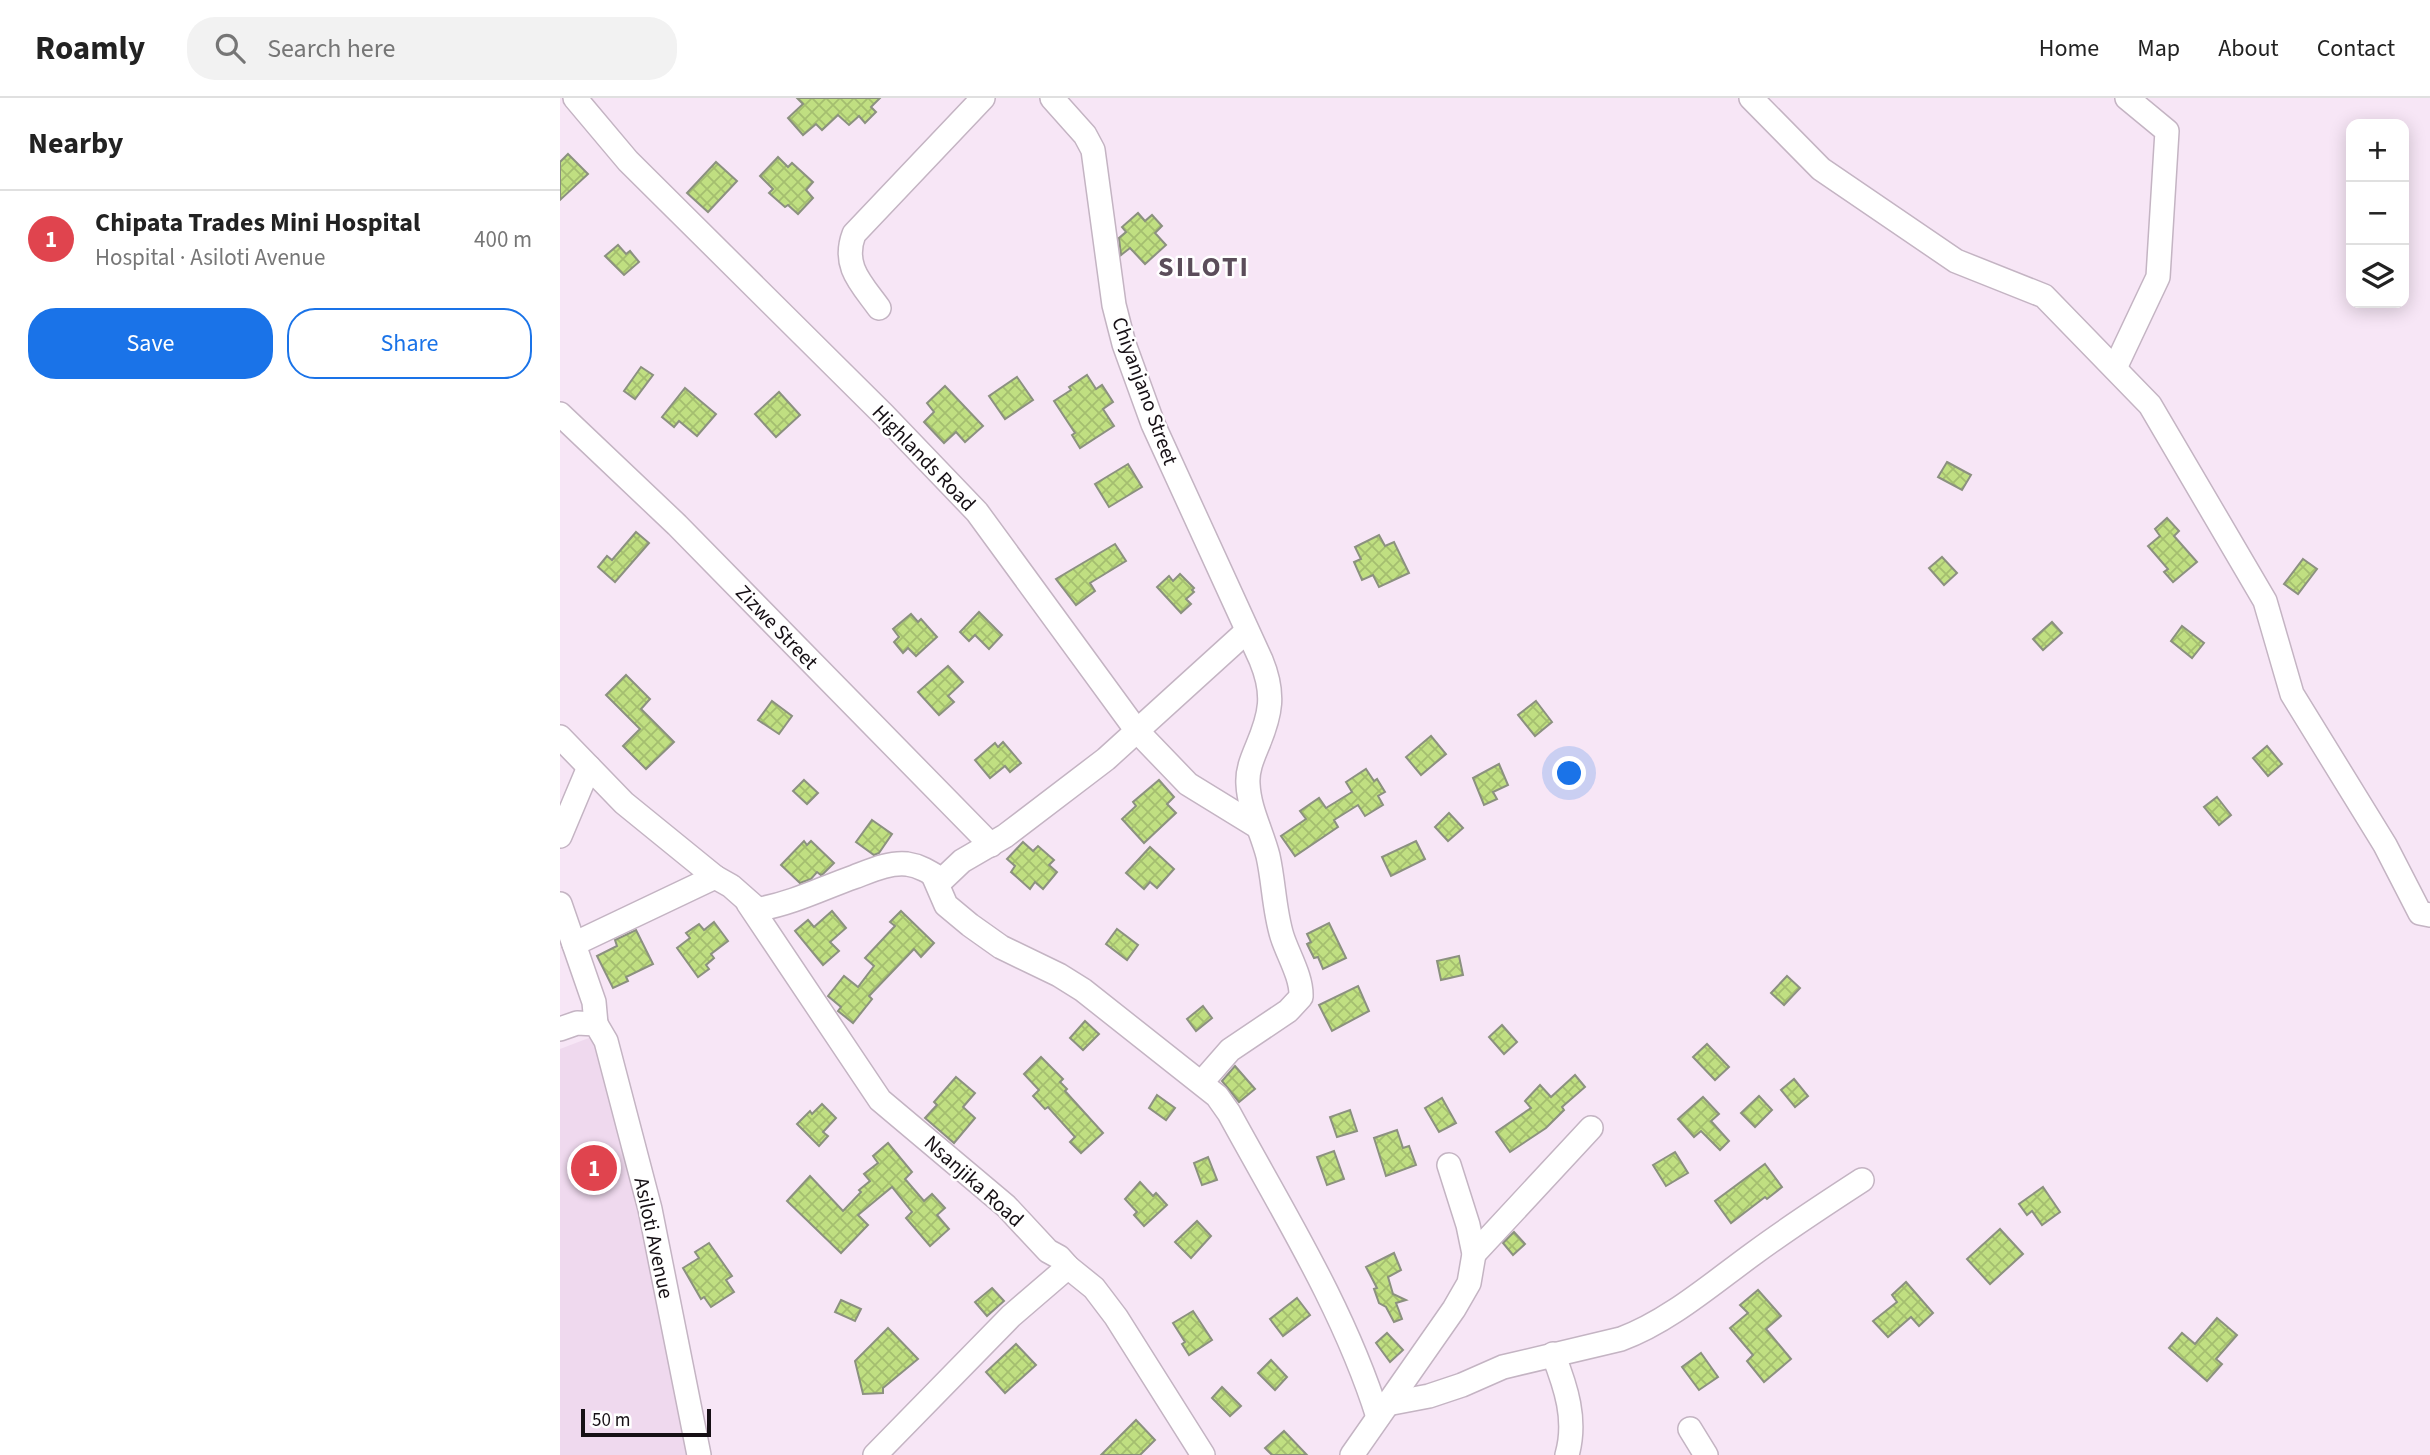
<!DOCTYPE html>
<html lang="en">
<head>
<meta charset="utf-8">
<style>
  body { margin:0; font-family:"Source Sans 3",sans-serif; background:#f2f2f2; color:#222 }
  .controls { position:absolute; right:21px; top:21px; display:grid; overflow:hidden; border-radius:14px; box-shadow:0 4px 18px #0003 }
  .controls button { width:63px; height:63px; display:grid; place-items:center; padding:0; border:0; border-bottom:2px solid #e0e0e0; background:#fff; color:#222; font:35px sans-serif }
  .scale { position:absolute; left:21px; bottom:18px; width:130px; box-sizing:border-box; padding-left:7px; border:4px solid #161015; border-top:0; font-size:19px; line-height:24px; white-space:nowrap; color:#161015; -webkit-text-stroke:5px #fff; paint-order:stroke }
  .you { position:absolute; left:1010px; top:676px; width:24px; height:24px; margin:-18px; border:5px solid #fff; border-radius:50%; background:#1a73e8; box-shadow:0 0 0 10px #1a73e833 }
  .badge { display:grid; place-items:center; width:46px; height:46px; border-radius:50%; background:#1a73e8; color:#fff; font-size:23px; font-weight:700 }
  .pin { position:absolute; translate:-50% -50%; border:4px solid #fff; box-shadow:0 2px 7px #0006 }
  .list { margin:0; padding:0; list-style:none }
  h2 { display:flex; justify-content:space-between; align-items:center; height:91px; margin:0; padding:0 28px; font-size:30px }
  h2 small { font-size:23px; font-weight:400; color:#767676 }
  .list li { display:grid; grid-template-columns:46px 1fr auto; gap:21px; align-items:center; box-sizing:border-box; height:98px; padding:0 28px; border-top:2px solid #e0e0e0 }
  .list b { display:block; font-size:26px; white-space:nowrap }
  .list p { margin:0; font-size:23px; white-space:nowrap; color:#767676 }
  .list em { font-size:23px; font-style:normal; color:#767676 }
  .actions { display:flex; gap:14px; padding:21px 28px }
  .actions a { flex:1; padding:16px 0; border:2px solid #1a73e8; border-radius:28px; text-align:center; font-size:24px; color:#1a73e8 }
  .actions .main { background:#1a73e8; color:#fff }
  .icon { flex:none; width:38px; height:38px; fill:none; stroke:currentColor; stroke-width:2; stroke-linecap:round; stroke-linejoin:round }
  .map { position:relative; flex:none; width:1870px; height:1357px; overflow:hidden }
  header { display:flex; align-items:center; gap:42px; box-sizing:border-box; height:98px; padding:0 35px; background:#fff; border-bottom:2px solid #e0e0e0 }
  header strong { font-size:33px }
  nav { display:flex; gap:38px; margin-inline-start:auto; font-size:24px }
  .search { width:490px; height:63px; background:#f2f2f2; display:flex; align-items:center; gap:18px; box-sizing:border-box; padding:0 24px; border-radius:28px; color:#767676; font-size:26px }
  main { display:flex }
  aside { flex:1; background:#fff }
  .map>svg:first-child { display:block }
  .built { fill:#efd9ee }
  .building { fill:url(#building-cross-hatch); stroke:#8b917f; stroke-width:2 }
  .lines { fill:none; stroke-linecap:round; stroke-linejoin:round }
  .minor-casing { stroke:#c4b4c3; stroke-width:26 }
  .minor { stroke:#fff; stroke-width:23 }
  .labels { text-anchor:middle; stroke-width:5; stroke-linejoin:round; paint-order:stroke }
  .street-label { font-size:21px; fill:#161015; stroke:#fff }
  .district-label { font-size:28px; font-weight:bold; letter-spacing:2px; fill:#5b4d5a; stroke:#fff }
</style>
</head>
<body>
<header>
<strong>Roamly</strong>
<div class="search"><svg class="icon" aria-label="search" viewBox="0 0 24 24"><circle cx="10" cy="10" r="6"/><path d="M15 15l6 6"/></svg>Search here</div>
<nav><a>Home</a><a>Map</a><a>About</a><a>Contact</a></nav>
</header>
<main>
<aside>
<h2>Nearby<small></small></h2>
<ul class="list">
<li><span class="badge" style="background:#e0444e">1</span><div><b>Chipata Trades Mini Hospital</b><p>Hospital · Asiloti Avenue</p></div><em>400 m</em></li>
</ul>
<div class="actions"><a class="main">Save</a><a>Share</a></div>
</aside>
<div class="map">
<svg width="1870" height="1357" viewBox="0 0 1870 1357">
  <defs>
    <pattern id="building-cross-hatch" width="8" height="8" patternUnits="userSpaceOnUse" patternTransform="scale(1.75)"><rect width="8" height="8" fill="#c0df81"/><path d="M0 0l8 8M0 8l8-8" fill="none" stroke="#a4be6f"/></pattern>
  </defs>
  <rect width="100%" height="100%" fill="#f7e6f6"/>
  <polygon class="built" points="34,938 101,1190 133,1357 0,1357 0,951"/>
  <g class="building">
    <polygon points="237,0 320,0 311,9 316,14 305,25 299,18 289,27 278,17 262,32 256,26 243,37 228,20 243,6"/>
    <polygon points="8,56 28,76 0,102 0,64"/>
    <polygon points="218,59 228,69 232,65 253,84 246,92 253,100 238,116 228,107 225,109 209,95 213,91 200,78"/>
    <polygon points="156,64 177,83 148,114 127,95"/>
    <polygon points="578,115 585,123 592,117 602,128 595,135 606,147 585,166 570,150 561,157 559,140 566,134 562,129"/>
    <polygon points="58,147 66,156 70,153 79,164 64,177 45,158"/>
    <polygon points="81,269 93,277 75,301 64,293"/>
    <polygon points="527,277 536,291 542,287 553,304 543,311 554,328 520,350 512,337 515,335 494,303 511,292 509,289"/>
    <polygon points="457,279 473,302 445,321 429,298"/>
    <polygon points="385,288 423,328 405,344 396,334 384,345 364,324 374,314 367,305"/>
    <polygon points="125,290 156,316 137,338 119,323 114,329 102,319"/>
    <polygon points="219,294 240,317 216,339 195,316"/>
    <polygon points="1387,364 1411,377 1402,392 1378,379"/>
    <polygon points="568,366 582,389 549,409 535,386"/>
    <polygon points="1607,420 1619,433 1614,438 1637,464 1613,484 1604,474 1608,471 1588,448 1600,438 1595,431"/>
    <polygon points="76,434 89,445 55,484 38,469 47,458 52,462"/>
    <polygon points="819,437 825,448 834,444 849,475 819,489 813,477 802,482 794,464 801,461 795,449"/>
    <polygon points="555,446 566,463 530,485 535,493 516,507 496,481"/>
    <polygon points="1382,459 1397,475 1384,487 1369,470"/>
    <polygon points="1743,461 1757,471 1738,496 1724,486"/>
    <polygon points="620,476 634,490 632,492 634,494 626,501 631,506 621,515 597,489 609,478 613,483"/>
    <polygon points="419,514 442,537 429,551 415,537 409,543 400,534"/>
    <polygon points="351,516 358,524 361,521 377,539 356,558 348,550 343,555 334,544 339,539 333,531"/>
    <polygon points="1492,524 1502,535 1483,552 1473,541"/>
    <polygon points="1622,528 1644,545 1632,560 1611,543"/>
    <polygon points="388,568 403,584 388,598 394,604 379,617 358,594"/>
    <polygon points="66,577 90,601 81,611 114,644 86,671 63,648 80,631 46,597"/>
    <polygon points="212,603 232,618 219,636 198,622"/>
    <polygon points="976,603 992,624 975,638 958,617"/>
    <polygon points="871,638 886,656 861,677 846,659"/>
    <polygon points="443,644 461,665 450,674 445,668 430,680 415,662 435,645 438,649"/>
    <polygon points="1707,648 1722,666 1708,678 1693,660"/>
    <polygon points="939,666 948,687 933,694 937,701 924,707 913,680"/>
    <polygon points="806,671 814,683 817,681 825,694 818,698 823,707 805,718 798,707 774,722 778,729 735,758 721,738 746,721 740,713 759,700 766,710 792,694 786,684"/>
    <polygon points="244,682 258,695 247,706 233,693"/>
    <polygon points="599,682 614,699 607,706 616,715 584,745 562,721 576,708 573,704"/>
    <polygon points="1657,699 1671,717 1659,727 1644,709"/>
    <polygon points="889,715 903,730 888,743 875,729"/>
    <polygon points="312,722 332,736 319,755 314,757 296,744"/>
    <polygon points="244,743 247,747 251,743 274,765 263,776 261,777 257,774 251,781 240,785 221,767"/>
    <polygon points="856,743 865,761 831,778 822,759"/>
    <polygon points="463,744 473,753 478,748 494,762 489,767 497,774 483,791 475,784 470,791 451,774 455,768 447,761"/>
    <polygon points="590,749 614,771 597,790 590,784 584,791 566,775"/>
    <polygon points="272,813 286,830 270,844 279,853 263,867 235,833 248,822 254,829"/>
    <polygon points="341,813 374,845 361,859 354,851 309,898 312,901 293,925 278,913 281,909 268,898 284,878 298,889 314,868 305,860 335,828 330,824"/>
    <polygon points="154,824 168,843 151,856 154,860 146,867 149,871 138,879 117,850 130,840 126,835 139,826 144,832"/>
    <polygon points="769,825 786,860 763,871 758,859 754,860 747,846 751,844 747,836"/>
    <polygon points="557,831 578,847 567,862 546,846"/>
    <polygon points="76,832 93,866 66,879 68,883 53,890 37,858 57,848 55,842"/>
    <polygon points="899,858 903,877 881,882 877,863"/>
    <polygon points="1227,878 1240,890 1224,907 1211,895"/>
    <polygon points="798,888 809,913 772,933 759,907"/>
    <polygon points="643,908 652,920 636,933 627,921"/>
    <polygon points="525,923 539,936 523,952 510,940"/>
    <polygon points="942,927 957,944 944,956 929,939"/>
    <polygon points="1147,946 1169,969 1155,982 1133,959"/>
    <polygon points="481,959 503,981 500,984 507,991 505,993 543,1035 521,1055 510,1044 515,1039 488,1009 485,1011 473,998 479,992 464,976"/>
    <polygon points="675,968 695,991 679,1004 662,983"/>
    <polygon points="1015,977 1025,989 1002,1009 1004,1012 986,1030 950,1054 936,1034 971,1010 965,1003 980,987 991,999"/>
    <polygon points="396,979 415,995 403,1009 415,1020 394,1045 365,1020 377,1007 374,1004"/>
    <polygon points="1234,981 1248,998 1235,1009 1221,992"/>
    <polygon points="597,997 615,1010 606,1022 589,1010"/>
    <polygon points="1199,998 1212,1012 1195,1029 1181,1015"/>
    <polygon points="1143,999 1159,1016 1151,1023 1169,1043 1160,1052 1141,1033 1134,1039 1118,1021"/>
    <polygon points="882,1000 896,1025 879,1034 865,1010"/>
    <polygon points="262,1006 276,1020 263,1034 268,1038 259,1048 237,1026 250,1013 252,1016"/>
    <polygon points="790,1012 797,1033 777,1039 770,1019"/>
    <polygon points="837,1032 843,1050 849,1048 856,1067 826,1078 814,1040"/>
    <polygon points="328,1045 352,1074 345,1081 364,1103 372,1096 385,1110 377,1117 389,1131 370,1148 346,1120 352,1114 332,1089 298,1117 308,1127 281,1155 227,1103 250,1078 283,1113 301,1094 299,1092 310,1083 304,1076 318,1065 313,1058"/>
    <polygon points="774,1053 784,1081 767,1087 757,1059"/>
    <polygon points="1115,1054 1128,1075 1106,1088 1093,1067"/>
    <polygon points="648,1059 657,1082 642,1087 634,1065"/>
    <polygon points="1205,1066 1222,1089 1207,1101 1205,1099 1171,1125 1155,1103"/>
    <polygon points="580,1084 593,1098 596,1095 607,1107 584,1128 574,1117 577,1114 565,1101"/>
    <polygon points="1483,1089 1500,1114 1482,1127 1472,1113 1467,1117 1459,1106"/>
    <polygon points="637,1123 651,1138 631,1160 615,1144"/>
    <polygon points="1440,1131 1463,1156 1430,1186 1407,1161"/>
    <polygon points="954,1134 965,1146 953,1157 943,1145"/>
    <polygon points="149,1145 172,1178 166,1182 174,1194 151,1209 144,1199 141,1201 123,1170 139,1160 135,1154"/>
    <polygon points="834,1155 841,1172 828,1179 833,1196 846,1202 836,1205 842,1221 834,1224 826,1209 819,1205 814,1191 817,1190 806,1169"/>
    <polygon points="1346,1184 1373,1215 1359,1228 1351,1219 1328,1239 1313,1223 1337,1204 1332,1197"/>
    <polygon points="432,1190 444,1203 427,1218 415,1204"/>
    <polygon points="1198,1192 1221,1218 1206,1231 1231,1261 1204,1284 1187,1263 1193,1257 1170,1230 1188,1215 1180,1207"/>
    <polygon points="737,1200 750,1217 723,1238 710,1221"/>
    <polygon points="281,1202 301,1211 295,1223 275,1214"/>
    <polygon points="633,1213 652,1242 629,1257 622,1246 625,1244 613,1225"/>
    <polygon points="1657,1220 1677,1237 1656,1261 1662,1266 1647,1283 1609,1250 1622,1235 1635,1246"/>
    <polygon points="328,1230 358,1261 323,1290 323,1295 303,1296 295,1263"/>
    <polygon points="827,1235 843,1252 830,1264 816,1245"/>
    <polygon points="456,1246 476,1267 445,1295 426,1274"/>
    <polygon points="1141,1255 1158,1279 1139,1292 1122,1269"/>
    <polygon points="711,1262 727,1279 715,1292 698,1275"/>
    <polygon points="662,1289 681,1308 670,1318 652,1300"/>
    <polygon points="576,1322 595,1342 580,1357 541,1357"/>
    <polygon points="724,1333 747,1357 712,1357 705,1350"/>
  </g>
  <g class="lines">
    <defs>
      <g id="minor">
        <polyline points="15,0 68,63 324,317 417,414 577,633 628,686 698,729"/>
        <path d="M492 0 525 37 533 52 554 207 564 246 593 326 701 562C715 596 711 616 697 649 692 661 687 673 688 686 689 711 702 734 708 758 714 785 714 812 722 838 728 857 742 879 741 899L728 913 670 952 642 984"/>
        <polyline points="1191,0 1261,71 1396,163 1484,198 1590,307 1705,503 1732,596 1825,747 1860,815 1870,817"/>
        <path d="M319 210C301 185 282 168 294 136L423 0"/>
        <polyline points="1555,270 1598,179 1607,33 1567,0"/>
        <polyline points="0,316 117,427 431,747"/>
        <polyline points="0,639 64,705 155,779"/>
        <polyline points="0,738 29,669"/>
        <path d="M373 777 386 807 410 827 441 849 499 877 523 892 657 998 669 1015C723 1114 784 1211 818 1319"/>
        <polyline points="188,805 320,1002 446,1108 488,1153 499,1159 508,1169 534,1190 556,1219 643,1357"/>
        <polyline points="0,806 34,904 36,926"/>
        <path d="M14 846 155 779 171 788 196 810 200 811C233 805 263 790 294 779 310 773 329 764 347 766 361 768 371 775 382 782L402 763 445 738 546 661 687 533"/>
        <polyline points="0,931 17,925 36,926 46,943 90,1111 139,1357"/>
        <polyline points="914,1156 1031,1030"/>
        <path d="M993 1256C1006 1289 1017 1322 1007 1357"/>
        <path d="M827 1306 869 1298 902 1287 943 1269 1061 1241C1108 1224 1153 1185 1193 1156 1228 1130 1265 1106 1302 1082"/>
        <polyline points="1130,1331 1146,1357"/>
        <polyline points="315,1357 451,1218 508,1169"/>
        <polyline points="792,1357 894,1211 909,1185 914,1156 908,1127 889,1067"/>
      </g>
    </defs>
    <use href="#minor" class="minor-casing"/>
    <use href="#minor" class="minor"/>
  </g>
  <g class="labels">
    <g class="street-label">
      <text transform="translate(585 293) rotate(70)" y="7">Chiyanjano Street</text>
      <text transform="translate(364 360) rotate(46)" y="7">Highlands Road</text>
      <text transform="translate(217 529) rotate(46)" y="7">Zizwe Street</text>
      <text transform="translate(414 1083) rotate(42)" y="7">Nsanjika Road</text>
      <text transform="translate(94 1140) rotate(78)" y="7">Asiloti Avenue</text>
    </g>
    <g class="district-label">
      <text x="644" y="178">SILOTI</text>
    </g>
  </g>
</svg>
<div class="controls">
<button>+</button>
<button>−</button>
<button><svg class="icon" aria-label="layers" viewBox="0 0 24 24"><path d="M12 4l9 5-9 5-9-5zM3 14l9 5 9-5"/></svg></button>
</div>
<div class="scale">50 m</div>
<div class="you"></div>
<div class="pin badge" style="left:34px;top:1070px;background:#e0444e">1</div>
</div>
</main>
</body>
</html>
